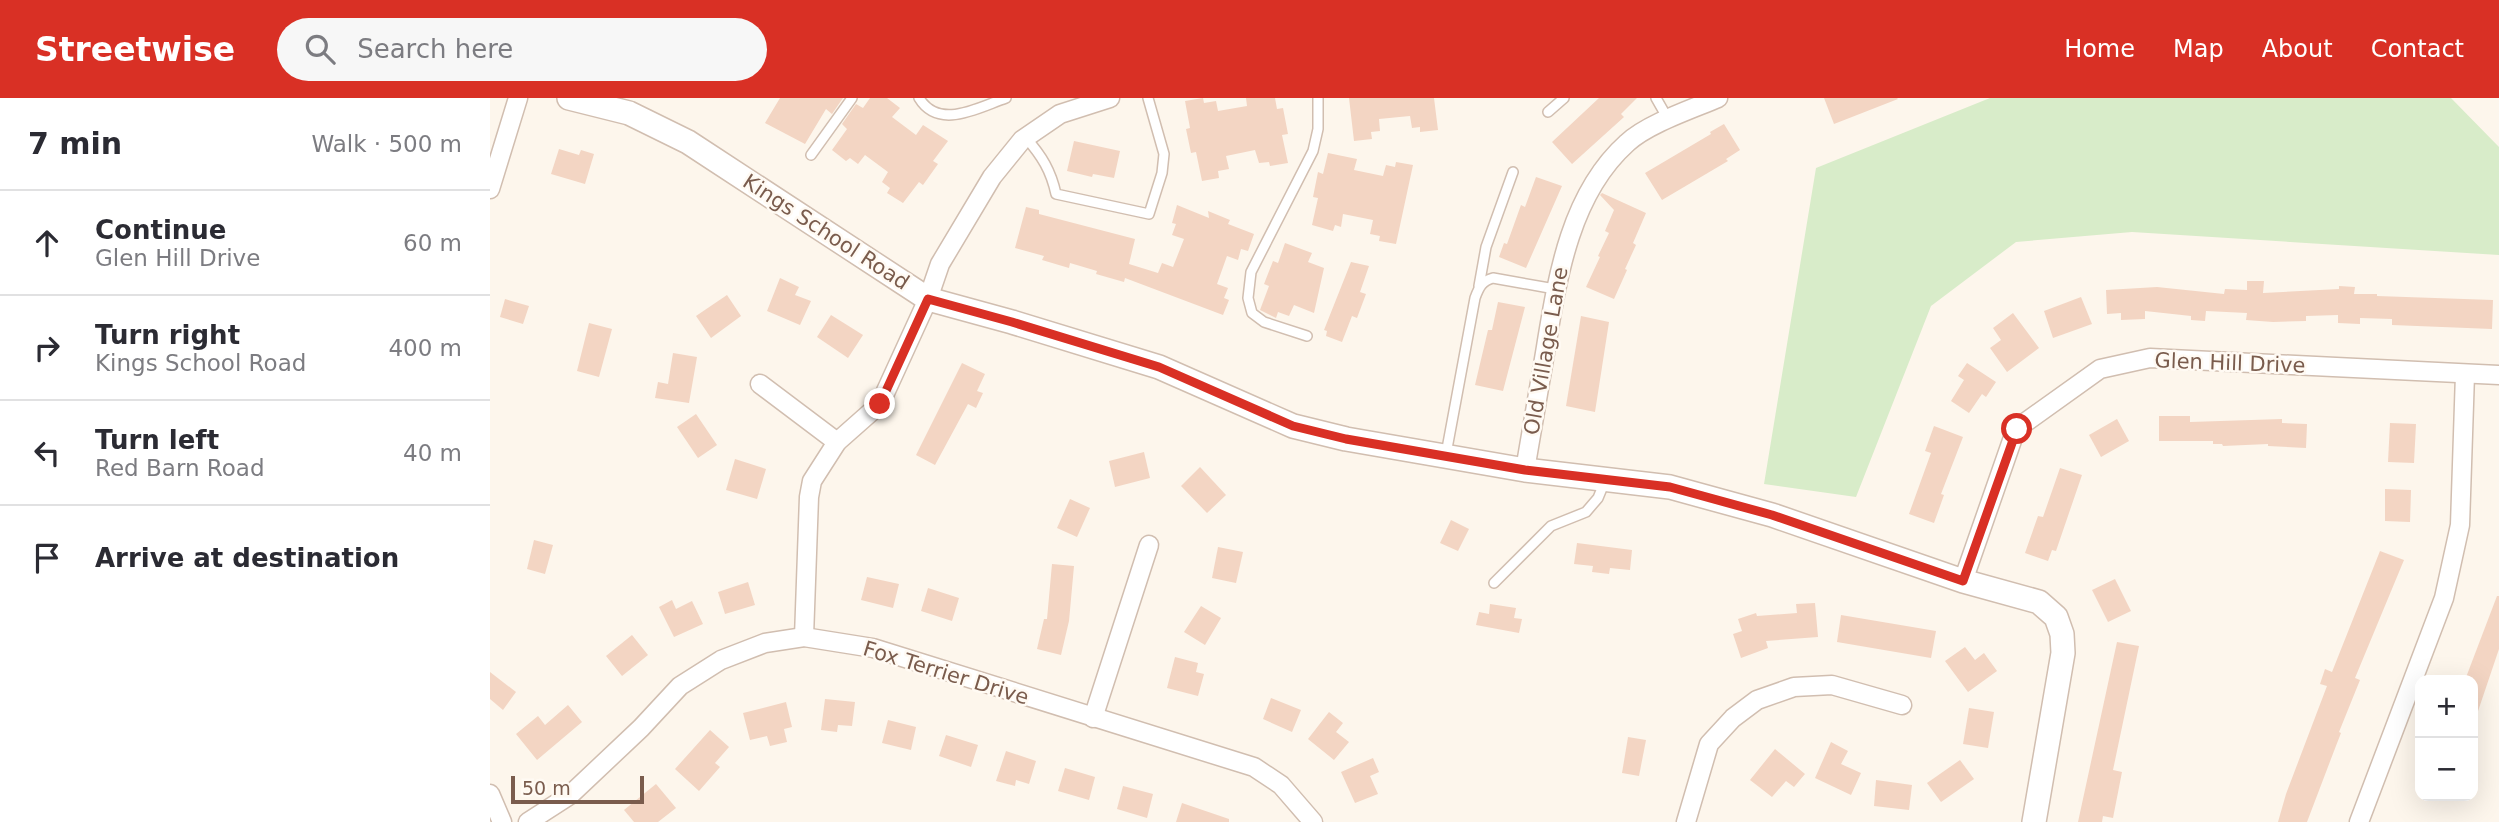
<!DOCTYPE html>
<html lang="en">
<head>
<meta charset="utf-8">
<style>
  body { margin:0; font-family:"DejaVu Sans",sans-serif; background:#f7f7f7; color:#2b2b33 }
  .controls { position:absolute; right:21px; bottom:21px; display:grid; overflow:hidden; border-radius:14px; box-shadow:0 7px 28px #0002 }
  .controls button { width:63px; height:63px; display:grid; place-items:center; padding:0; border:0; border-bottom:2px solid #e1e1e2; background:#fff; color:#2b2b33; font:35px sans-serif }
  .scale { position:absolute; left:21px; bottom:18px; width:133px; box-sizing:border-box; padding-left:7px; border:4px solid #7a5c4d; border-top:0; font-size:19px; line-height:24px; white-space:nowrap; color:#7a5c4d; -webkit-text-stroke:5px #fffaf3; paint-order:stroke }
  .stop { position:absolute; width:21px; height:21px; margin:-16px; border:5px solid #d93025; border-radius:50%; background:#fff }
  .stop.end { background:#d93025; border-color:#fff; box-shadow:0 2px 7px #0008 }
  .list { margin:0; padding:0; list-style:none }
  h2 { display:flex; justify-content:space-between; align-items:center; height:91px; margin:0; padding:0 28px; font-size:30px }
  h2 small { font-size:23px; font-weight:400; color:#7c7c81 }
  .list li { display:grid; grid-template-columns:46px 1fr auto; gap:21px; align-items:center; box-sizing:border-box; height:105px; padding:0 28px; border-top:2px solid #e1e1e2 }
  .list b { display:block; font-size:26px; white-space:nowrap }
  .list p { margin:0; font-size:23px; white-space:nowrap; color:#7c7c81 }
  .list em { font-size:23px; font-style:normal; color:#7c7c81 }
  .icon { flex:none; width:38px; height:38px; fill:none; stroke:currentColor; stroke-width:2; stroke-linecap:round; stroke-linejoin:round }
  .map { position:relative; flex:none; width:2009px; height:724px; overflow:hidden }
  header { display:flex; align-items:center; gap:42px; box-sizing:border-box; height:98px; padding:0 35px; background:#d93025; color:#fff }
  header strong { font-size:33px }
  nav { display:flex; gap:38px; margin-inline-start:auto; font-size:24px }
  .search { width:490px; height:63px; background:#f7f7f7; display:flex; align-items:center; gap:18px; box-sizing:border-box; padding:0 24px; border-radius:38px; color:#7c7c81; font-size:26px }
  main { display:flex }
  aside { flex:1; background:#fff }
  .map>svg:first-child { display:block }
  .green { fill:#d8ecc9 }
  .building { fill:#f3d5c3 }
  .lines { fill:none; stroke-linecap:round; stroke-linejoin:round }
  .service-casing { stroke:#d1beb0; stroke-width:12 }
  .minor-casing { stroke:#d1beb0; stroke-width:21 }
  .tertiary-casing { stroke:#d1beb0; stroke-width:26 }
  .service { stroke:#fff; stroke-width:9 }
  .minor { stroke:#fff; stroke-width:18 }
  .tertiary { stroke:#fff; stroke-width:23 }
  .route { stroke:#d93025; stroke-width:9 }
  .labels { text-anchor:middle; stroke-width:5; stroke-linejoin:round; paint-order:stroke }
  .street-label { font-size:21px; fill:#7a5c4d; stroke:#fffaf3 }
</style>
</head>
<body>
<header>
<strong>Streetwise</strong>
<div class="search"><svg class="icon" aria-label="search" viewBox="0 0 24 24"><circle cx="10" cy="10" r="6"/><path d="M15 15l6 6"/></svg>Search here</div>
<nav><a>Home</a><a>Map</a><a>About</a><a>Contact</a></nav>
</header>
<main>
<aside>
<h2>7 min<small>Walk · 500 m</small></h2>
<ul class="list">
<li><svg class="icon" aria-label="ahead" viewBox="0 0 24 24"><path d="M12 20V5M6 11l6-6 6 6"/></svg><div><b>Continue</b><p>Glen Hill Drive</p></div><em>60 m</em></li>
<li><svg class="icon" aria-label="right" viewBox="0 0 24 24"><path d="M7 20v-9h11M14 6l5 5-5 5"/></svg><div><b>Turn right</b><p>Kings School Road</p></div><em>400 m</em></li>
<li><svg class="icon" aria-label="left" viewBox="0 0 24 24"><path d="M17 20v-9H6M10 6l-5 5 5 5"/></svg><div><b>Turn left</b><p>Red Barn Road</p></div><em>40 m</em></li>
<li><svg class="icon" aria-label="arrive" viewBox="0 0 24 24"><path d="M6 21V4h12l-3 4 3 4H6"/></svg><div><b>Arrive at destination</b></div></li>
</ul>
</aside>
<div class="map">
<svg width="2009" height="724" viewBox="0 0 2009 724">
  <rect width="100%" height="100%" fill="#fdf6ec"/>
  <polygon class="green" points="1500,0 1961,0 2009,49 2009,157 1642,134 1526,144 1441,208 1366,399 1274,386 1326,70"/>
  <g class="building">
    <polygon points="290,0 353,0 342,16 336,11 315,46 275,25"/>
    <polygon points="380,0 397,0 410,10 402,19 426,37 433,27 458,43 443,63 448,66 433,87 429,84 413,105 397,95 400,90 392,84 398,74 375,57 368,66 360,60 356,63 342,52 357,31 352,26 366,6 373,10"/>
    <polygon points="713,0 714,5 726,3 728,13 757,8 756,0 785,0 787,11 793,10 798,36 792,37 798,65 780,68 779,64 769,65 765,52 736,58 739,71 728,73 729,80 712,83 706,54 701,55 696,31 700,30 695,3"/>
    <polygon points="859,0 944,0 948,32 930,34 930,29 922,30 920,18 889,21 890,33 881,34 882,41 864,43"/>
    <polygon points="1109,0 1147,0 1131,16 1134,19 1082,66 1062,44"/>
    <polygon points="1334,0 1407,0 1408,1 1344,26"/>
    <polygon points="1234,26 1250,52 1236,61 1238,63 1172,102 1155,75 1221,36 1220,34"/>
    <polygon points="584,43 630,53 624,80 603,76 602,79 577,73"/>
    <polygon points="69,51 89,57 91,52 104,56 95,86 61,76"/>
    <polygon points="838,55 867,61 864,72 893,78 896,67 905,69 906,64 923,67 906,146 889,143 890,138 880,136 883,122 853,116 851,129 845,127 843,133 822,127 828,100 823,99 828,74 833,76"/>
    <polygon points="1046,79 1072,88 1036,170 1009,159 1014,145 1017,146 1031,107 1035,109"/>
    <polygon points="1112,95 1156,115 1143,145 1146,147 1135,171 1137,172 1124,201 1096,189 1110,159 1108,158 1119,135 1115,133 1124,112 1110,97"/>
    <polygon points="687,107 719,120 718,113 740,122 738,126 764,136 758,153 751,151 748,162 737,158 727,186 738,190 734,200 739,202 733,217 635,180 634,184 606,176 607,173 580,165 579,170 552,162 554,158 525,150 536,109 549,112 549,116 645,141 639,166 668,175 672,165 683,169 694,141 682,137 686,126 682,125"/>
    <polygon points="795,145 822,155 818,164 834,170 824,215 804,207 799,218 788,214 786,220 770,212 779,188 774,186 783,163 788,165"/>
    <polygon points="861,164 879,168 870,194 876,196 867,220 862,218 852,244 836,238 837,233 834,232"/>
    <polygon points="290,180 309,189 305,197 321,203 310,227 277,213"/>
    <polygon points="1757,183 1774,183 1773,195 1849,191 1849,188 1865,189 1864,196 1887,196 1887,198 2003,202 2002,231 1902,227 1902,221 1870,220 1870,226 1848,225 1848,217 1816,218 1816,223 1783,224 1756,222 1757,215 1716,213 1715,223 1701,222 1701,218 1655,213 1655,221 1631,222 1631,215 1617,216 1616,192 1667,189 1734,196 1735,191 1757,192"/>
    <polygon points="237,197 251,218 221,240 206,218"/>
    <polygon points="1591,199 1602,226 1563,240 1554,213"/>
    <polygon points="15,201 39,208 33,226 10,219"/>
    <polygon points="1008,204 1035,209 1013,293 985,287 998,232 1002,232"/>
    <polygon points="1523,215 1549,250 1517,274 1500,250 1511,242 1503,230"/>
    <polygon points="341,217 373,237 358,260 327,239"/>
    <polygon points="1091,218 1119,224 1105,314 1076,308"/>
    <polygon points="99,225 122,231 109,279 87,273"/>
    <polygon points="183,255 207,259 199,305 165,300 168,284 178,286"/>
    <polygon points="472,265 495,276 487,293 493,295 486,310 478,306 445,367 426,357"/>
    <polygon points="1477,265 1506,284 1496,299 1492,296 1479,315 1461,303 1474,282 1468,278"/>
    <polygon points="206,316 227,347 208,360 187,329"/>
    <polygon points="1669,318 1700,318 1700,324 1792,321 1792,325 1817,326 1816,350 1778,348 1778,346 1733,348 1732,346 1723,346 1723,343 1669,343"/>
    <polygon points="1627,321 1639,343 1611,359 1599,337"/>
    <polygon points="1900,325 1926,326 1924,365 1898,364"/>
    <polygon points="1444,328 1473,339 1451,396 1454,397 1444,425 1419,416 1441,355 1435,353"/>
    <polygon points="654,354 660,380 625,389 619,363"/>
    <polygon points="245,361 276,371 267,401 236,392"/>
    <polygon points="710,369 736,397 717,415 691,388"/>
    <polygon points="1570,370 1592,377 1566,453 1562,452 1558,463 1535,455 1548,418 1553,419"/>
    <polygon points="1895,391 1921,392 1920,424 1895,423"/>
    <polygon points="580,401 600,410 587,439 567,430"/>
    <polygon points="961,422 979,431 968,453 950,445"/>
    <polygon points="44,442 63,447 55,476 37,471"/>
    <polygon points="1087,445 1142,452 1140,472 1120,470 1119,476 1102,474 1103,468 1084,466"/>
    <polygon points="728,449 753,454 746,485 722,480"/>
    <polygon points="1890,453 1914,462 1865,580 1870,582 1849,634 1851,635 1844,653 1817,724 1788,724 1796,696 1837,588 1830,586 1835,571 1842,574"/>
    <polygon points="562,466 584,468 579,523 571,557 547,551 554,521 557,521"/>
    <polygon points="377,479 409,486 403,510 371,502"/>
    <polygon points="1625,481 1641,513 1618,524 1602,492"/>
    <polygon points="258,484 265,507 235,516 228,494"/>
    <polygon points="438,490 469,500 462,523 431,513"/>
    <polygon points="2007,498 2009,498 2009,551 1985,622 1983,622 1983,582 1975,582"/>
    <polygon points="182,502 186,511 202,503 213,526 184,539 169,509"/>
    <polygon points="1325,505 1328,539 1276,543 1278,550 1251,560 1243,536 1252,533 1248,521 1266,515 1267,518 1307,515 1306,506"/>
    <polygon points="1000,506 1026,510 1024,520 1032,521 1029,535 986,527 989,514 999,516"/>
    <polygon points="711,508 731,520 715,547 694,534"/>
    <polygon points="1351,517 1446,533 1441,560 1347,544"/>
    <polygon points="142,537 158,557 132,578 116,558"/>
    <polygon points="1627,544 1649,548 1623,672 1632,674 1623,720 1613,718 1612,724 1588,724"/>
    <polygon points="1475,549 1485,562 1494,555 1507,573 1478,594 1455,563"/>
    <polygon points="685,559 708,565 706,574 714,576 708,598 677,590"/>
    <polygon points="0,574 26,594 13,612 0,601"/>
    <polygon points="781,600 811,612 802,634 773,621"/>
    <polygon points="335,601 365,604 362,628 348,627 347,634 331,632"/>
    <polygon points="296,604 302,629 294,631 297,644 280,648 277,638 260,642 253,615"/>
    <polygon points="78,607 92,624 47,662 26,636 48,618 55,627"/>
    <polygon points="1479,610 1504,614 1498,650 1473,646"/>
    <polygon points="839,614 853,625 846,634 859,644 844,662 818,641"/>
    <polygon points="398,622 426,629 421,652 392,645"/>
    <polygon points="220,632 239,649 225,665 230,669 209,693 185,671"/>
    <polygon points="456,637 488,647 481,669 449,658"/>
    <polygon points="1138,639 1156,642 1149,678 1132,675"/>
    <polygon points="1341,644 1358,653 1351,666 1371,675 1361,697 1325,680"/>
    <polygon points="1285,651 1315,676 1304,689 1296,683 1282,699 1260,682"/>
    <polygon points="516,653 546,663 539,686 526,682 525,688 506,683"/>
    <polygon points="883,660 889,674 880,678 888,696 865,705 851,674"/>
    <polygon points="1470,662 1484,681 1451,704 1437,685"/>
    <polygon points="575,670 605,679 599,702 568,693"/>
    <polygon points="1386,682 1422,687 1419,712 1384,708"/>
    <polygon points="166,686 186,710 168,724 144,724 134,712"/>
    <polygon points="633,688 663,696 657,720 627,711"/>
    <polygon points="692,705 739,721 739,724 686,724"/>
  </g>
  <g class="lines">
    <defs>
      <g id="service">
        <path d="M429 0C449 33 489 9 516 0"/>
        <polyline points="1166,0 1178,21"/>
        <polyline points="1058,14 1074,0"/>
        <path d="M536 40C552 58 561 73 566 96L659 116 672 75 674 56 658 0"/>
        <polyline points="321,57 362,0"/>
        <polyline points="989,188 996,149 1023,74"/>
        <polyline points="817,238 774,224 762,215 758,200 761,174 823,53 828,31 828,0"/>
        <path d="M956 356 985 200C989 189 992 183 1003 180L1065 191"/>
        <polyline points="1004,485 1061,428 1096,414 1108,400 1115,383"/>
      </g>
      <g id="minor">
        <polyline points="0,91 28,0"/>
        <polyline points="270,286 347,344"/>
        <path d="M1035 372C1042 333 1048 294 1055 255 1067 182 1079 97 1137 45 1157 26 1202 11 1228 0"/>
        <polyline points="1473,483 1526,331 1610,271 1660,260 2009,277"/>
        <polyline points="314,539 319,399 322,383 347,344 390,306 438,201 450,166 502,79 532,42 570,16 620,0"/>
        <polyline points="603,620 659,447"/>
        <polyline points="0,696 12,724"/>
        <polyline points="38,724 80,697 151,630 190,588 231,562 275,545 314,539 383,550 764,669 791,687 823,724"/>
        <polyline points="1196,724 1219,646 1243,620 1267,602 1304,589 1342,587 1412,607"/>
        <polyline points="1869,724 1954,500 1970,427 1975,276"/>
      </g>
      <polyline id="tertiary" points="79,0 139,15 198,44 438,201 522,224 669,269 803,328 856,341 1035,372 1180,389 1282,417 1473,483 1549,504 1566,519 1572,536 1573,555 1544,724"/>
    </defs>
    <use href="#service" class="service-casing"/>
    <use href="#minor" class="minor-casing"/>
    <use href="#tertiary" class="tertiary-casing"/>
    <use href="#service" class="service"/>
    <use href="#minor" class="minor"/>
    <use href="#tertiary" class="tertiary"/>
  </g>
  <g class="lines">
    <polyline class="route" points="390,306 438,201 522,224 669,269 803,328 856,341 1035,372 1180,389 1282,417 1473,483 1527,331"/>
  </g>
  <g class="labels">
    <g class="street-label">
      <text transform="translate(336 134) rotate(33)" y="7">Kings School Road</text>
      <text transform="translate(1056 253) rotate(-80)" y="7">Old Village Lane</text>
      <text transform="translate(1740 265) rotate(2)" y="7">Glen Hill Drive</text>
      <text transform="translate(456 575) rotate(17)" y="7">Fox Terrier Drive</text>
    </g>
  </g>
</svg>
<div class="controls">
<button>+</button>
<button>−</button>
</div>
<div class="scale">50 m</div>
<div class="stop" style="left:1527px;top:331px"></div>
<div class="stop end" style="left:390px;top:306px"></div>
</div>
</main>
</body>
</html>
